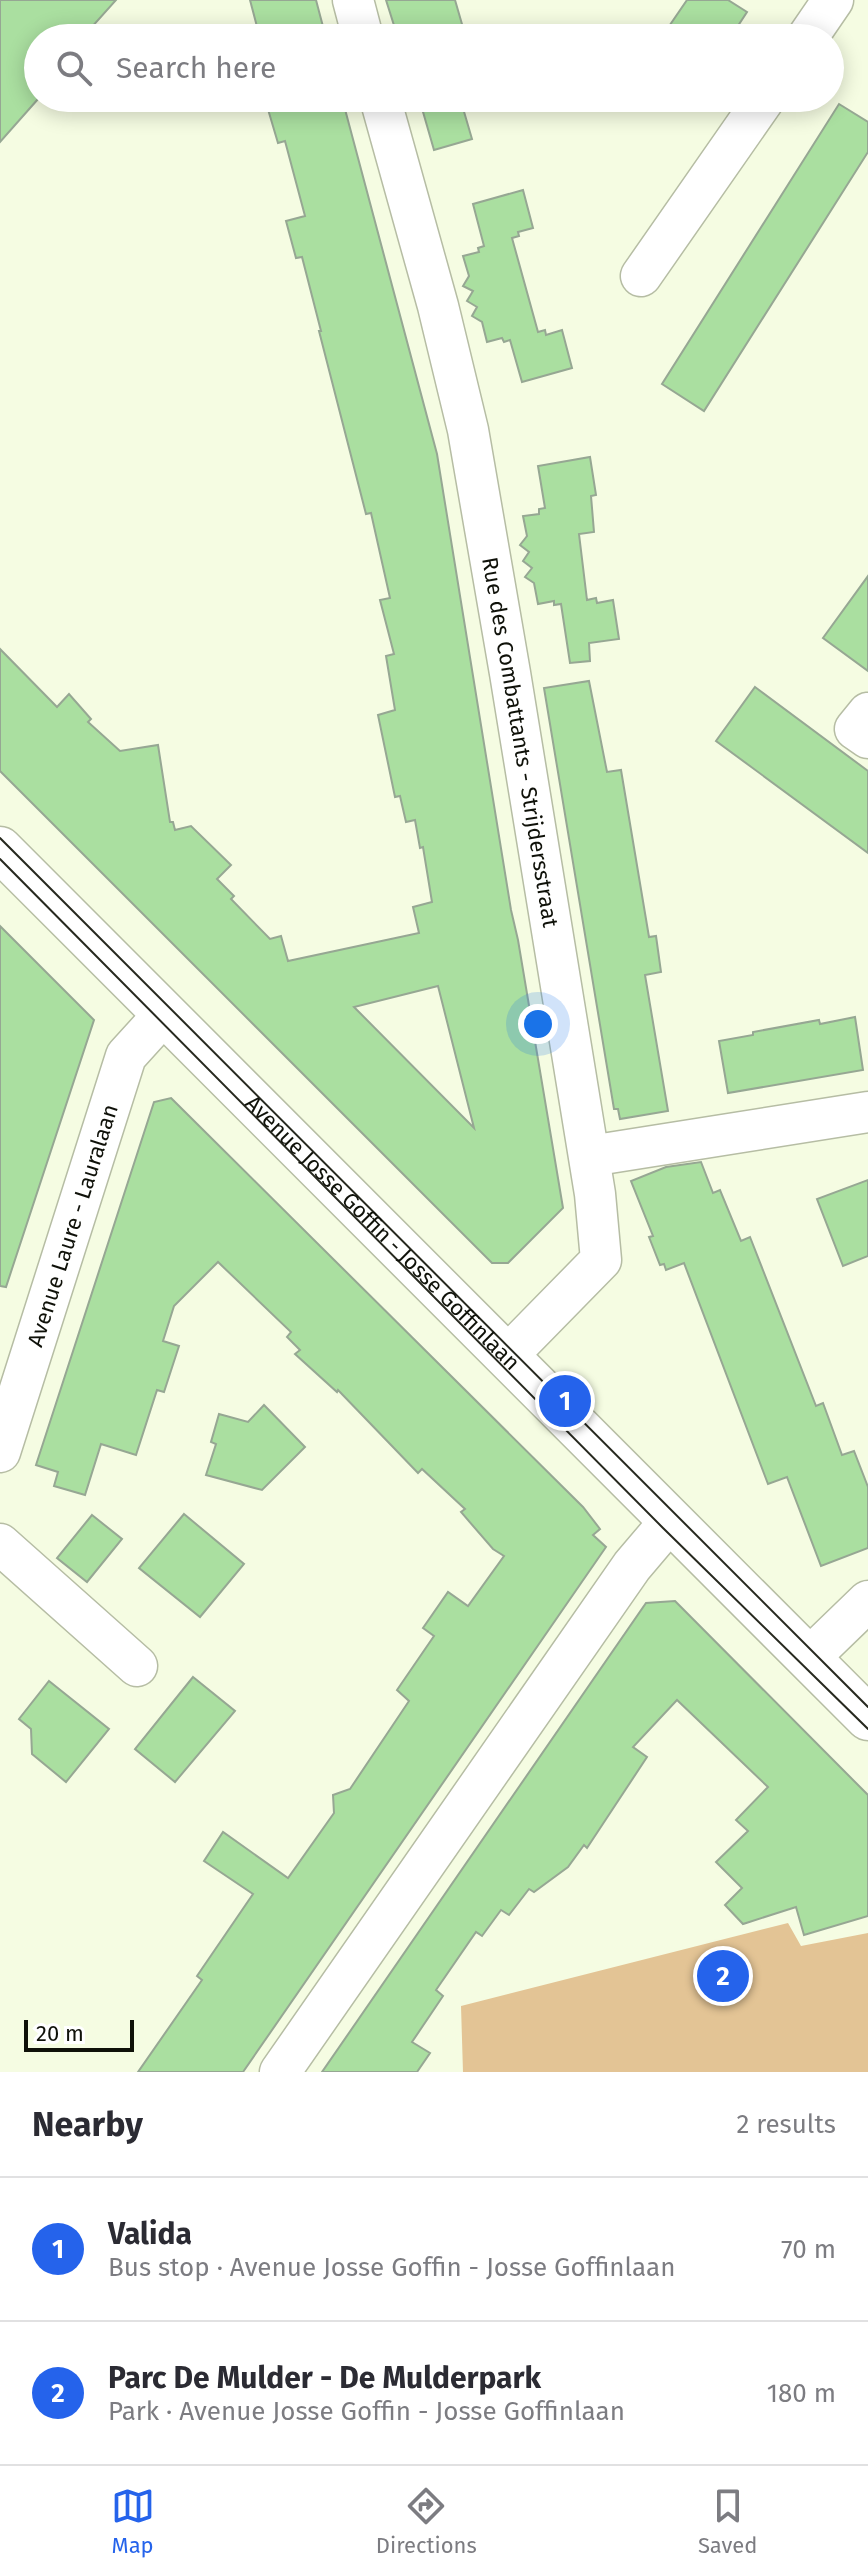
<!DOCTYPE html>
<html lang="en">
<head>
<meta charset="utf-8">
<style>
  body { margin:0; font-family:"Fira Sans",sans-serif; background:#f7f7f7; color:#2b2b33 }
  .scale { position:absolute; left:24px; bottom:20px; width:110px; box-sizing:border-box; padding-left:8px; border:4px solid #0f1109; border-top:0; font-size:22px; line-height:28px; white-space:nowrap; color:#0f1109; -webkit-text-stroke:6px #fff; paint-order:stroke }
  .you { position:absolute; left:538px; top:1024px; width:28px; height:28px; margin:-20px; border:6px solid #fff; border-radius:50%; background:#1a73e8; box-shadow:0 0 0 12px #1a73e833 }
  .badge { display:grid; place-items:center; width:52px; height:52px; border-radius:50%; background:#2563eb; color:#fff; font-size:26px; font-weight:700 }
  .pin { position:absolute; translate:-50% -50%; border:4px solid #fff; box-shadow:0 2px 8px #0006 }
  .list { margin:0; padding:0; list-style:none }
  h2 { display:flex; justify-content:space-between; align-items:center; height:104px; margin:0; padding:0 32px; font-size:34px }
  h2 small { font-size:26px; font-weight:400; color:#7c7c81 }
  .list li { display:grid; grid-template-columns:52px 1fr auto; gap:24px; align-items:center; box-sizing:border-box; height:144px; padding:0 32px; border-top:2px solid #e1e1e2 }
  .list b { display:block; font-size:30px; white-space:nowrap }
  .list p { margin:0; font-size:26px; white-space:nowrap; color:#7c7c81 }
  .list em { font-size:26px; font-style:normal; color:#7c7c81 }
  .icon { flex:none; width:44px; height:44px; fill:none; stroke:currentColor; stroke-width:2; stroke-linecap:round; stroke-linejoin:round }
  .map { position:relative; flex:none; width:868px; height:2072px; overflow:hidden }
  .search { position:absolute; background:#fff; box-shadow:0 4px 20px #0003; left:24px; right:24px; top:24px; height:88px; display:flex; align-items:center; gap:20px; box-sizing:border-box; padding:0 28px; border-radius:44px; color:#7c7c81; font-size:30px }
  .sheet { height:392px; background:#fff }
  nav { display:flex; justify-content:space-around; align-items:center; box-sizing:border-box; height:112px; border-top:2px solid #e1e1e2; background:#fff; font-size:22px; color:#7c7c81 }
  nav a { display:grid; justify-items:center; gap:4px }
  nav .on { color:#2563eb }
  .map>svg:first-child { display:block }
  .green { fill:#e3c495 }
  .building { fill:#aadfa0; stroke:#96a793; stroke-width:2; fill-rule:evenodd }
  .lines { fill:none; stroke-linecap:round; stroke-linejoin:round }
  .minor-casing { stroke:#b6bda4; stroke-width:43 }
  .major-casing { stroke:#b6bda4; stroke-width:47 }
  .minor { stroke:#fff; stroke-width:40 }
  .major { stroke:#fff; stroke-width:44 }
  .tram { stroke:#27291f; stroke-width:2 }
  .labels { text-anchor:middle; stroke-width:8; stroke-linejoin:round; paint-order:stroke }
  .street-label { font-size:22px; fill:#0f1109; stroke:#fff }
</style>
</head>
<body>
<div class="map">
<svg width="868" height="2072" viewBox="0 0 868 2072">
  <rect width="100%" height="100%" fill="#f5fce2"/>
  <polygon class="green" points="788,1923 801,1946 868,1933 868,2072 463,2072 461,2006"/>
  <g class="building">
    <polygon points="0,0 116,0 82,38 38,38 38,99 0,142"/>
    <polygon points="250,0 316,0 326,38 260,38"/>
    <polygon points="386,0 455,0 466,38 398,38"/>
    <polygon points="687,0 728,0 747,12 730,38 661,38"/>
    <path d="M272 98H342L437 454 511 910 518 940 563 1208 508 1263H492L0 771V649L57 707 69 694 91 719 88 722 120 751 158 745 170 822H173L175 830 191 826 231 865 217 879 234 896 231 899 270 939 281 936 288 961 419 933 413 907 432 902 423 847 420 848 415 820 406 822 400 796 395 797 378 715 395 710 386 656 394 654 380 600 390 598 371 513 366 514 319 331H321L302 257 296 258 286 221 305 216 285 141 278 143 267 106 273 104ZM438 986 474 1128 354 1007Z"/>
    <polygon points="419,98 460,98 472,139 434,150"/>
    <polygon points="839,104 868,122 868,152 704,411 662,384"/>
    <polygon points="523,190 533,228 518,232 519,236 512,238 538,332 545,330 546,335 562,330 572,368 522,382 510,340 504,342 502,338 487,342 482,322 472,316 477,307 467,301 473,291 463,286 469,276 463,256 479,252 478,248 484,246 473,204"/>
    <polygon points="590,457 596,495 591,496 594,532 579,534 587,600 596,598 597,603 613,600 619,639 589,643 590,661 570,663 561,604 554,605 554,601 538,604 534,583 525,577 532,568 523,561 529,552 520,545 527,536 523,516 539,514 539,509 545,508 538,466"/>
    <polygon points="868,576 868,671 823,638"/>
    <polygon points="589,681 607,772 621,770 649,937 656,936 661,972 645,975 668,1111 620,1119 618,1109 614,1109 544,688"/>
    <polygon points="755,687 868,771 868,853 716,741"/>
    <polygon points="0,926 94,1020 6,1287 0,1286"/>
    <polygon points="855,1017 863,1070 728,1093 719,1041 753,1035 753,1032 819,1020 820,1024"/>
    <polygon points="171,1098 583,1507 600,1529 593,1535 606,1547 243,2072 138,2072 202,1980 197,1976 253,1894 204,1861 223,1832 288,1878 334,1813 333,1795 350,1789 409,1701 397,1690 434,1636 423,1628 448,1592 468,1606 504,1556 493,1549 461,1512 465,1509 422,1469 418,1473 338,1390 337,1392 295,1354 300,1350 287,1337 291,1332 218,1262 174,1306 163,1341 179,1346 164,1392 157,1390 136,1455 101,1444 85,1495 54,1486 58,1472 36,1465 154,1102"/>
    <polygon points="701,1162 713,1193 720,1190 741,1241 750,1237 816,1406 823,1403 842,1455 854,1451 868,1487 868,1548 821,1566 787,1477 768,1484 684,1263 666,1270 664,1264 660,1265 649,1237 653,1236 631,1181 666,1167"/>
    <polygon points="868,1180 868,1256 843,1266 817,1199"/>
    <polygon points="264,1405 305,1447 262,1490 206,1475 216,1444 211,1442 219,1414 248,1422"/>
    <polygon points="184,1514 244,1564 200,1617 139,1568"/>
    <polygon points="92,1515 122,1539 87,1582 57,1558"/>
    <polygon points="675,1601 868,1795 868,1916 804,1935 796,1907 743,1924 725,1905 742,1888 716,1862 748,1831 736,1820 768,1787 677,1700 633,1747 647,1757 587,1848 584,1845 568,1867 534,1892 529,1889 509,1915 501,1910 482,1936 476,1932 436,1990 443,1996 412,2042 430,2053 417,2072 322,2072 646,1603"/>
    <polygon points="193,1677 235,1711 175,1782 135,1749"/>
    <polygon points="49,1681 109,1729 66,1782 32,1754 31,1729 19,1719"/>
  </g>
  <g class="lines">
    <defs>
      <g id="minor">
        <polyline points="353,0 363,38"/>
        <polyline points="807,38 833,0"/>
        <path id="s1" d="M380 98 438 306 468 430 510 673 595 1194 601 1260 506 1357"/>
        <polyline points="641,276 765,98"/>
        <polyline points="868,713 855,729 868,738"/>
        <polyline points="590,1156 868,1112"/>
        <path id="s2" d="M0 1452 126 1056 165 1013"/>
        <polyline points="0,1544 137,1666"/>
        <polyline points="809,1658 868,1601"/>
        <polyline points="280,2072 632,1566 671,1520"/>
      </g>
      <g id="major">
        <path id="s3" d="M0 849 868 1718"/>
      </g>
    </defs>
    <use href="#minor" class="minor-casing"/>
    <use href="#major" class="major-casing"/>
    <use href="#minor" class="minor"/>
    <use href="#major" class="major"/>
    <g class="tram">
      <polyline points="0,838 868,1707"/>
      <polyline points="0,859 663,1528 868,1729"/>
    </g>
  </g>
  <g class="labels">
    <g class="street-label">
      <text dy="8" stroke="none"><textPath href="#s1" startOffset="660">Rue des Combattants - Strijdersstraat</textPath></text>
      <text dy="8" stroke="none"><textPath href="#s2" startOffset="238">Avenue Laure - Lauralaan</textPath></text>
      <text dy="8" stroke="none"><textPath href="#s3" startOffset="542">Avenue Josse Goffin - Josse Goffinlaan</textPath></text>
    </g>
  </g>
</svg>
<div class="scale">20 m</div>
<div class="you"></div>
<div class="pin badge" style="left:565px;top:1401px">1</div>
<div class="pin badge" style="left:723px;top:1976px">2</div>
<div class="search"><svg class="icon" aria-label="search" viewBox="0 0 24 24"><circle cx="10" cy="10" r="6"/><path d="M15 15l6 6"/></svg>Search here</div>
</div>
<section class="sheet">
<h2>Nearby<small>2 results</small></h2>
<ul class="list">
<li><span class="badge">1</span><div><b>Valida</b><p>Bus stop · Avenue Josse Goffin - Josse Goffinlaan</p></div><em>70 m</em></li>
<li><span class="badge">2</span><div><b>Parc De Mulder - De Mulderpark</b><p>Park · Avenue Josse Goffin - Josse Goffinlaan</p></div><em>180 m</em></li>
</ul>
</section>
<nav>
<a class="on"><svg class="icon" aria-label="map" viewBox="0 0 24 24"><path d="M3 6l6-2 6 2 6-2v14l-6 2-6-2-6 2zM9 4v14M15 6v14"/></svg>Map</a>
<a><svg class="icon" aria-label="directions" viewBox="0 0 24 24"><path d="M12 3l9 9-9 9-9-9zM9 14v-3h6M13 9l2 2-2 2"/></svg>Directions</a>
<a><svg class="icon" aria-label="saved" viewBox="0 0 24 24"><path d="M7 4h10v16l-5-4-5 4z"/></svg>Saved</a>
</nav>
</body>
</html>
